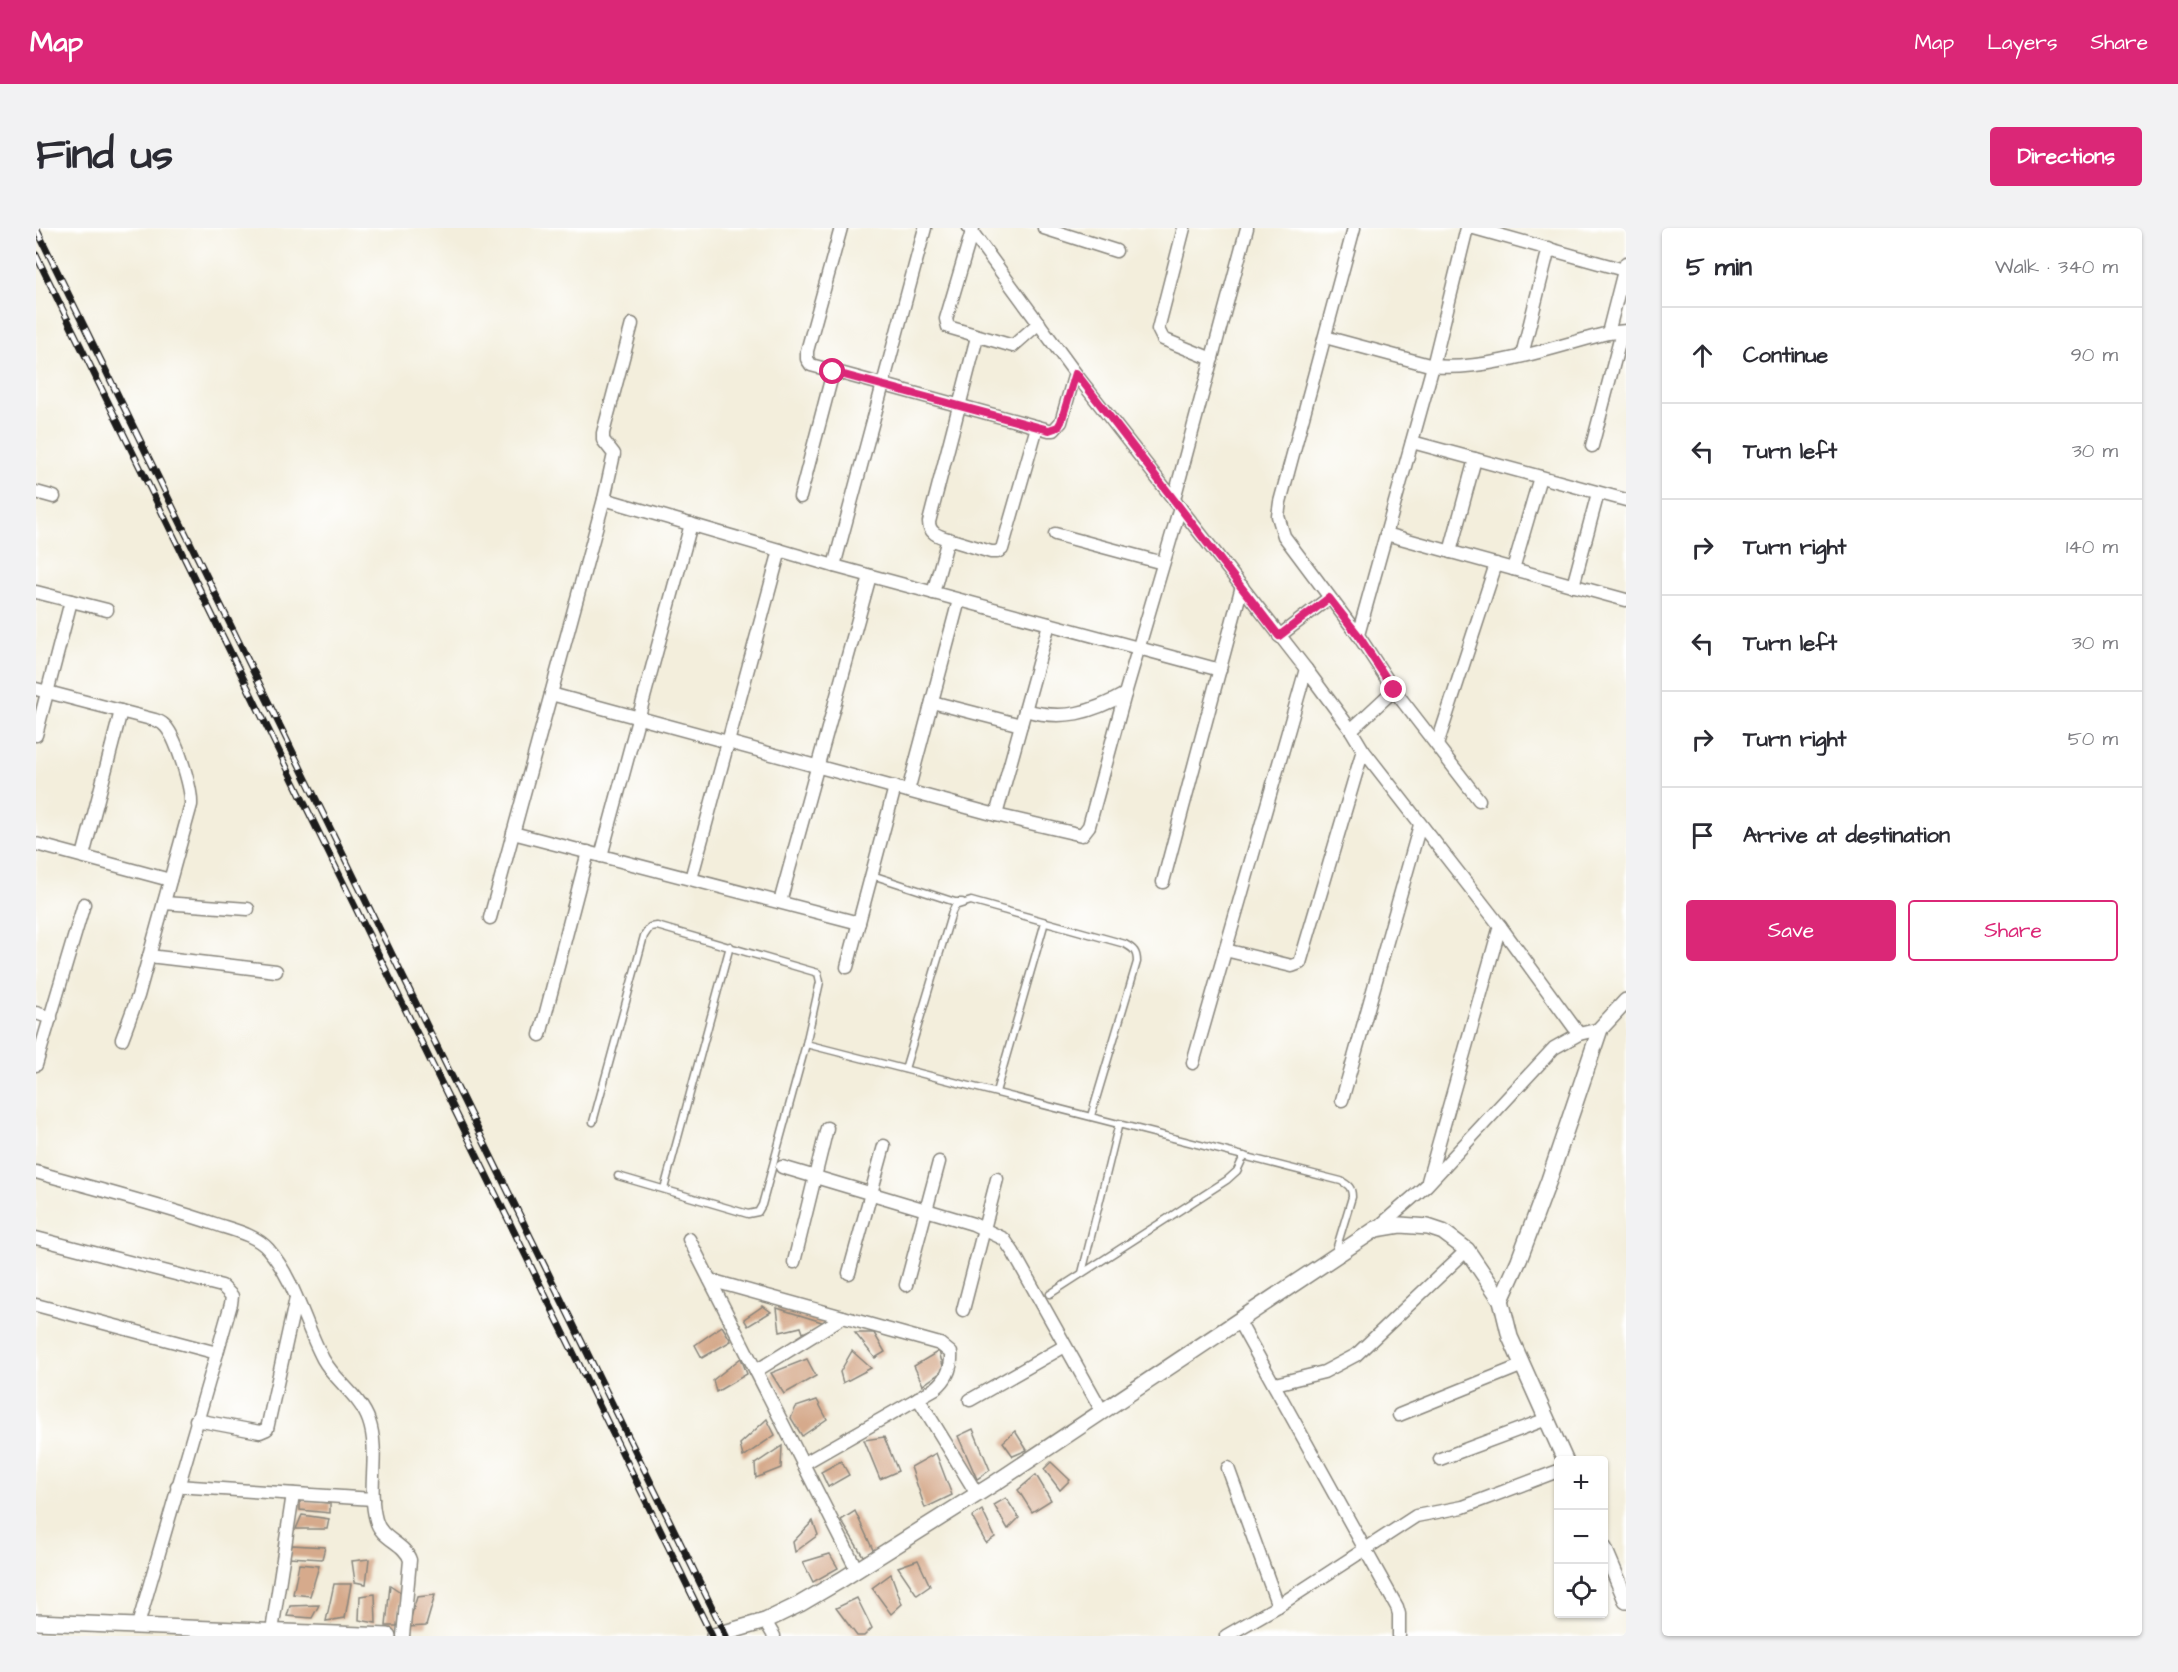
<!DOCTYPE html>
<html lang="en">
<head>
<meta charset="utf-8">
<style>
  body { margin:0; font-family:"Architects Daughter",sans-serif; background:#f2f2f3; color:#2b2b33 }
  .controls { position:absolute; right:18px; bottom:18px; display:grid; overflow:hidden; border-radius:6px; box-shadow:0 2px 4px #0004 }
  .controls button { width:54px; height:54px; display:grid; place-items:center; padding:0; border:0; border-bottom:2px solid #e1e1e2; background:#fff; color:#2b2b33; font:30px sans-serif }
  .stop { position:absolute; width:18px; height:18px; margin:-14px; border:4px solid #db2777; border-radius:50%; background:#fff }
  .stop.end { background:#db2777; border-color:#fff; box-shadow:0 2px 6px #0008 }
  .list { margin:0; padding:0; list-style:none }
  h2 { display:flex; justify-content:space-between; align-items:center; height:78px; margin:0; padding:0 24px; font-size:26px }
  h2 small { font-size:20px; font-weight:400; color:#7c7c81 }
  .list li { display:grid; grid-template-columns:39px 1fr auto; gap:18px; align-items:center; box-sizing:border-box; height:96px; padding:0 24px; border-top:2px solid #e1e1e2 }
  .list b { display:block; font-size:22px; white-space:nowrap }
  .list em { font-size:20px; font-style:normal; color:#7c7c81 }
  .actions { display:flex; gap:12px; padding:18px 24px }
  .actions a { flex:1; padding:14px 0; border:2px solid #db2777; border-radius:6px; text-align:center; font-size:21px; color:#db2777 }
  .actions .main { background:#db2777; color:#fff }
  .icon { flex:none; width:33px; height:33px; fill:none; stroke:currentColor; stroke-width:2; stroke-linecap:round; stroke-linejoin:round }
  .map { position:relative; flex:none; width:1590px; height:1408px; overflow:hidden; border-radius:6px }
  header { display:flex; align-items:center; gap:36px; box-sizing:border-box; height:84px; padding:0 30px; background:#db2777; color:#fff }
  header strong { font-size:28px }
  nav { display:flex; gap:33px; margin-inline-start:auto; font-size:21px }
  .intro { display:flex; align-items:center; justify-content:space-between; box-sizing:border-box; height:144px; padding:0 36px }
  h1 { margin:0; font-size:42px }
  .button { padding:15px 27px; border-radius:6px; background:#db2777; color:#fff; font-size:21px; font-weight:700 }
  main { display:flex; gap:36px; padding:0 36px }
  aside { flex:1; background:#fff; border-radius:6px; box-shadow:0 2px 4px #0004 }
  .map>svg:first-child { display:block }
  .building { fill:#d6aa8c }
  .lines { fill:none; stroke-linecap:round; stroke-linejoin:round }
  .service-casing { stroke:#88857c; stroke-width:9 }
  .minor-casing { stroke:#88857c; stroke-width:15 }
  .tertiary-casing { stroke:#88857c; stroke-width:18 }
  .service { stroke:#fff; stroke-width:6 }
  .minor { stroke:#fff; stroke-width:12 }
  .tertiary { stroke:#fff; stroke-width:15 }
  .rail-casing { stroke:#1c1c1c; stroke-width:7 }
  .rail { stroke:#fff; stroke-width:4.5; stroke-dasharray:14; stroke-linecap:butt }
  .route { stroke:#db2777; stroke-width:8 }
</style>
</head>
<body>
<header>
<strong>Map</strong>
<nav><a>Map</a><a>Layers</a><a>Share</a></nav>
</header>
<div class="intro"><h1>Find us</h1><a class="button">Directions</a></div>
<main>
<div class="map">
<svg width="1590" height="1408" viewBox="0 0 1590 1408">
  <rect width="100%" height="100%" fill="#fff"/>
  <filter id="ink" filterUnits="userSpaceOnUse"><feTurbulence type="fractalNoise" baseFrequency=".0167" numOctaves="2"/><feDisplacementMap in="SourceGraphic" scale="12" xChannelSelector="R" yChannelSelector="G"/><feConvolveMatrix kernelMatrix="1 2 1 2 8 2 1 2 1" color-interpolation-filters="sRGB"/></filter>
  <filter id="wash" filterUnits="userSpaceOnUse"><feTurbulence type="fractalNoise" baseFrequency=".008" numOctaves="4" result="noise"/><feDisplacementMap in="SourceGraphic" scale="24" xChannelSelector="R" yChannelSelector="G"/><feGaussianBlur stdDeviation="1.35" result="paint"/><feColorMatrix in="noise" values="0 0 0 0 0 0 0 0 0 0 0 0 0 0 0 0 0 1.4 0 .05"/><feComposite in="paint" operator="in"/></filter>
  <g filter="url(#wash)">
    <rect width="100%" height="100%" fill="#f3eedc"/>
    <g id="blocks">
      <g class="building">
        <polygon points="727,1078 735,1084 712,1098 708,1091"/>
        <polygon points="741,1080 789,1095 767,1105 765,1099 744,1104"/>
        <polygon points="686,1098 695,1113 666,1130 659,1117"/>
        <polygon points="819,1105 838,1105 849,1124 839,1130"/>
        <polygon points="816,1123 835,1140 807,1155 804,1144"/>
        <polygon points="903,1123 908,1142 887,1157 878,1138"/>
        <polygon points="705,1130 711,1146 680,1164 677,1152"/>
        <polygon points="771,1131 780,1148 748,1166 735,1145"/>
        <polygon points="781,1172 791,1191 766,1208 755,1190 760,1179"/>
        <polygon points="731,1191 739,1207 707,1229 704,1216"/>
        <polygon points="937,1201 954,1242 941,1251 922,1208"/>
        <polygon points="979,1203 991,1222 977,1228 967,1214"/>
        <polygon points="848,1209 862,1243 844,1251 828,1212"/>
        <polygon points="746,1218 745,1240 720,1250 719,1236"/>
        <polygon points="900,1225 916,1267 889,1280 875,1239"/>
        <polygon points="805,1233 813,1247 792,1259 785,1244"/>
        <polygon points="1015,1234 1034,1252 1024,1262 1008,1241"/>
        <polygon points="1000,1247 1015,1272 996,1284 982,1262"/>
        <polygon points="970,1270 983,1290 972,1301 958,1277"/>
        <polygon points="264,1272 294,1275 294,1285 264,1282"/>
        <polygon points="946,1282 959,1309 950,1315 936,1289"/>
        <polygon points="819,1283 838,1324 827,1328 805,1292"/>
        <polygon points="266,1287 293,1291 291,1301 260,1301"/>
        <polygon points="777,1293 782,1307 759,1324 757,1314"/>
        <polygon points="256,1317 289,1319 286,1331 253,1329"/>
        <polygon points="794,1326 802,1340 777,1354 767,1334"/>
        <polygon points="333,1331 330,1356 319,1354 316,1333"/>
        <polygon points="882,1332 894,1358 881,1367 862,1339"/>
        <polygon points="263,1336 283,1338 274,1368 257,1366"/>
        <polygon points="855,1346 866,1376 855,1386 836,1360"/>
        <polygon points="298,1356 315,1356 309,1390 290,1393"/>
        <polygon points="354,1357 366,1365 361,1398 350,1398"/>
        <polygon points="339,1366 340,1395 323,1392 324,1368"/>
        <polygon points="399,1367 390,1398 372,1399 381,1369"/>
        <polygon points="821,1370 836,1400 828,1408 821,1408 800,1380"/>
        <polygon points="283,1377 276,1390 251,1388 254,1378"/>
      </g>
    </g>
  </g>
  <g filter="url(#ink)">
    <use href="#blocks" fill-opacity="0" stroke="#88857c" stroke-width="1.5"/>
    <g class="lines">
      <defs>
        <g id="service">
          <polyline points="836,647 919,674 926,674"/>
          <path d="M869 841 916 684 919 678 935 673 1089 716C1098 721 1101 724 1101 734L1055 888"/>
          <polyline points="960,864 1009,694"/>
          <polyline points="557,894 608,708 614,699 621,698 782,745 784,754 770,816"/>
          <path d="M582 948 712 986 722 984 726 977 770 816 1305 953C1313 957 1316 960 1316 969L1299 1025"/>
          <polyline points="628,961 694,718"/>
          <polyline points="1046,1045 1083,895"/>
          <polyline points="1014,1066 1191,952 1201,943 1208,928"/>
        </g>
        <g id="minor">
          <polyline points="805,0 771,123 771,131 775,137 1013,202 1018,202 1025,194 1039,145"/>
          <polyline points="933,0 1039,145 1270,441 1315,502 1327,522 1464,698 1543,806"/>
          <polyline points="937,0 910,91 912,99 977,118 1003,95"/>
          <polyline points="1008,0 1080,23"/>
          <polyline points="1148,0 1122,101 1127,111 1176,131"/>
          <polyline points="1318,0 1244,274 1242,288 1248,308 1322,407"/>
          <polyline points="1438,0 1588,42"/>
          <polyline points="1572,105 1590,35"/>
          <path d="M1289 109 1397 138C1449 144 1521 118 1572 105L1590 103"/>
          <polyline points="1486,127 1513,20"/>
          <polyline points="1376,214 1590,272"/>
          <polyline points="1556,218 1586,104"/>
          <polyline points="0,264 18,269"/>
          <polyline points="764,269 797,144"/>
          <polyline points="568,271 578,226 567,212 567,205 596,96"/>
          <polyline points="1138,271 1211,0"/>
          <polyline points="1019,306 1127,335"/>
          <polyline points="1350,306 1590,372"/>
          <path d="M912 311C902 308 893 305 893 294L941 109"/>
          <polyline points="1414,324 1439,231"/>
          <polyline points="798,338 889,0"/>
          <polyline points="1477,341 1504,249"/>
          <polyline points="1537,358 1562,265"/>
          <polyline points="0,364 71,382"/>
          <polyline points="897,365 912,311 955,324 961,324 966,321 1001,199"/>
          <polyline points="1243,408 1293,370"/>
          <path d="M0 461 119 492C122 493 125 494 127 496 140 506 156 561 155 577L102 768 86 811"/>
          <polyline points="1358,462 1322,407 1397,138 1431,0"/>
          <polyline points="515,466 568,271 798,338 1184,442"/>
          <polyline points="896,474 985,497"/>
          <path d="M989 482C1027 493 1055 485 1089 466"/>
          <polyline points="1315,502 1358,462 1443,572"/>
          <polyline points="0,507 35,373"/>
          <polyline points="1401,517 1460,336"/>
          <polyline points="872,563 923,372"/>
          <polyline points="960,587 1013,396"/>
          <polyline points="477,605 823,695"/>
          <polyline points="0,616 134,652"/>
          <polyline points="47,628 85,483"/>
          <polyline points="565,628 655,296"/>
          <polyline points="655,651 744,322"/>
          <polyline points="1127,654 1206,358"/>
          <polyline points="744,674 834,348"/>
          <polyline points="128,675 212,681"/>
          <polyline points="454,690 515,466 960,587 1046,607 1053,598 1089,466 1144,279"/>
          <polyline points="1189,722 1256,738 1264,735 1327,522"/>
          <polyline points="113,728 240,743"/>
          <polyline points="811,739 859,559"/>
          <polyline points="0,785 15,790"/>
          <polyline points="504,807 552,624"/>
          <polyline points="1157,835 1270,441"/>
          <polyline points="0,837 48,676"/>
          <polyline points="1306,872 1384,597"/>
          <polyline points="746,939 937,996 968,1011 977,1024 1066,1183"/>
          <path d="M0 944C60 961 121 976 179 996 197 1002 220 1007 232 1021 259 1052 268 1095 287 1131 299 1153 325 1169 333 1193 344 1224 331 1260 340 1292 345 1312 368 1314 374 1332L367 1408"/>
          <polyline points="1392,953 1464,698"/>
          <polyline points="1340,1001 1391,957 1518,820 1543,806 1564,801"/>
          <polyline points="0,1010 186,1058 196,1068 195,1076 181,1125"/>
          <polyline points="653,1011 821,1342"/>
          <polyline points="758,1034 791,900"/>
          <polyline points="813,1045 848,918"/>
          <path d="M674 1052 904 1116 915 1125C916 1139 911 1151 900 1160L767 1236"/>
          <polyline points="870,1057 903,934"/>
          <polyline points="0,1077 181,1125 102,1397"/>
          <polyline points="927,1082 961,951"/>
          <polyline points="1202,1092 1361,1379 1363,1386 1363,1408"/>
          <polyline points="720,1143 807,1089"/>
          <polyline points="1239,1156 1288,1144 1320,1127 1431,1022"/>
          <polyline points="882,1170 941,1266"/>
          <polyline points="934,1172 1029,1118"/>
          <polyline points="1363,1187 1487,1137"/>
          <polyline points="160,1192 224,1204 231,1201 260,1070"/>
          <polyline points="1404,1231 1511,1191"/>
          <polyline points="1192,1240 1242,1378"/>
          <polyline points="141,1258 337,1271"/>
          <polyline points="729,1393 738,1408"/>
          <polyline points="236,1403 257,1266"/>
          <polyline points="1190,1408 1242,1378 1380,1288 1427,1279 1522,1243"/>
        </g>
        <g id="tertiary">
          <polyline points="1465,1072 1483,1032 1513,952 1564,801 1590,773"/>
          <polyline points="1568,1320 1590,1372"/>
          <polyline points="0,1394 352,1408"/>
          <polyline points="678,1408 729,1393 764,1376 805,1352 959,1255 1340,1001 1364,997 1392,999 1407,1004 1431,1022 1465,1072 1474,1109 1529,1232"/>
        </g>
      </defs>
      <use href="#service" class="service-casing"/>
      <use href="#minor" class="minor-casing"/>
      <use href="#tertiary" class="tertiary-casing"/>
      <use href="#service" class="service"/>
      <use href="#minor" class="minor"/>
      <use href="#tertiary" class="tertiary"/>
      <defs>
        <g id="rail">
          <polyline points="0,0 690,1408"/>
          <polyline points="0,27 676,1408"/>
        </g>
      </defs>
      <use href="#rail" class="rail-casing"/>
      <use href="#rail" class="rail"/>
    </g>
  </g>
  <g class="lines" filter="url(#ink)">
    <polyline class="route" points="797,144 1013,202 1022,199 1025,194 1040,145 1243,408 1293,370 1322,407 1358,462"/>
  </g>
</svg>
<div class="controls">
<button>+</button>
<button>−</button>
<button><svg class="icon" aria-label="locate" viewBox="0 0 24 24"><circle cx="12" cy="12" r="6"/><path d="M12 2v4M12 18v4M2 12h4M18 12h4"/></svg></button>
</div>
<div class="stop" style="left:797px;top:144px"></div>
<div class="stop end" style="left:1358px;top:462px"></div>
</div>
<aside>
<h2>5 min<small>Walk · 340 m</small></h2>
<ul class="list">
<li><svg class="icon" aria-label="ahead" viewBox="0 0 24 24"><path d="M12 20V5M6 11l6-6 6 6"/></svg><div><b>Continue</b></div><em>90 m</em></li>
<li><svg class="icon" aria-label="left" viewBox="0 0 24 24"><path d="M17 20v-9H6M10 6l-5 5 5 5"/></svg><div><b>Turn left</b></div><em>30 m</em></li>
<li><svg class="icon" aria-label="right" viewBox="0 0 24 24"><path d="M7 20v-9h11M14 6l5 5-5 5"/></svg><div><b>Turn right</b></div><em>140 m</em></li>
<li><svg class="icon" aria-label="left" viewBox="0 0 24 24"><path d="M17 20v-9H6M10 6l-5 5 5 5"/></svg><div><b>Turn left</b></div><em>30 m</em></li>
<li><svg class="icon" aria-label="right" viewBox="0 0 24 24"><path d="M7 20v-9h11M14 6l5 5-5 5"/></svg><div><b>Turn right</b></div><em>50 m</em></li>
<li><svg class="icon" aria-label="arrive" viewBox="0 0 24 24"><path d="M6 21V4h12l-3 4 3 4H6"/></svg><div><b>Arrive at destination</b></div></li>
</ul>
<div class="actions"><a class="main">Save</a><a>Share</a></div>
</aside>
</main>
</body>
</html>
